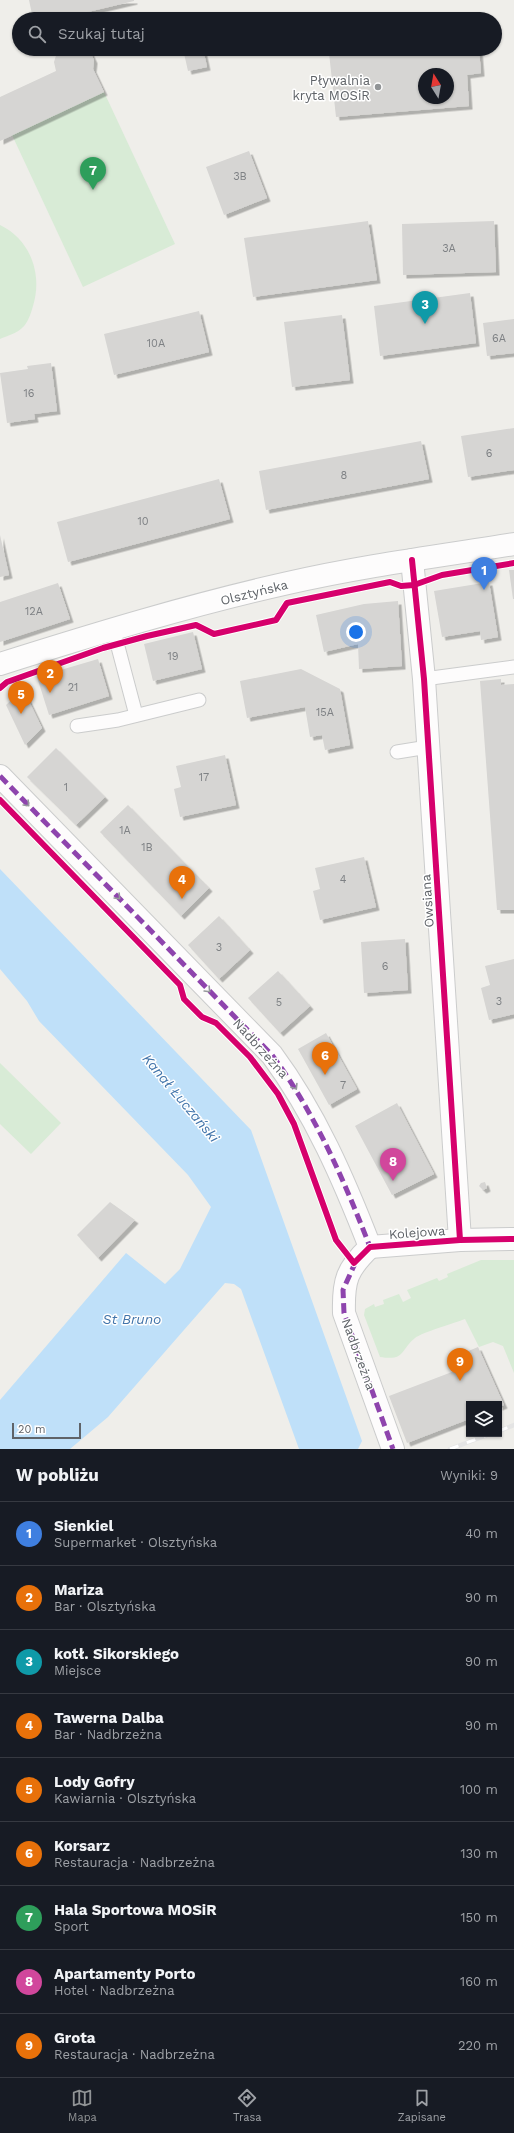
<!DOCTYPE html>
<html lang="pl">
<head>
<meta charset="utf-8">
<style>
  body { margin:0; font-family:"Work Sans",sans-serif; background:#20242c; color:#f1f3f6 }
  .controls { position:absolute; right:12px; bottom:12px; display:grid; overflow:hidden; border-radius:0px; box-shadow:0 1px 3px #0004 }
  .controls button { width:36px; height:36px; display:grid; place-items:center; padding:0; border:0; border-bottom:1px solid #363941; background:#171b24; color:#f1f3f6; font:20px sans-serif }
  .compass { position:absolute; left:418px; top:68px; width:36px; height:36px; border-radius:50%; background:#171b24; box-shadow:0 1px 3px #0004; rotate:349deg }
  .scale { position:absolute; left:12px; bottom:10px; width:69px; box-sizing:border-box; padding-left:4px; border:2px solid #5f6368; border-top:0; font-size:11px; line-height:14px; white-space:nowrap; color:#5f6368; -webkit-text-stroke:3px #fff; paint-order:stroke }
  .you { position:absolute; left:356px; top:632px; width:14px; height:14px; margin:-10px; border:3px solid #fff; border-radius:50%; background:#1a73e8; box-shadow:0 0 0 6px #1a73e833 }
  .badge { display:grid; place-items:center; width:26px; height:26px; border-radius:50%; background:#919496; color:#fff; font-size:13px; font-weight:700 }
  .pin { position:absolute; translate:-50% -33px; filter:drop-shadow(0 1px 2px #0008) }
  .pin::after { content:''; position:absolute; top:21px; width:14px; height:12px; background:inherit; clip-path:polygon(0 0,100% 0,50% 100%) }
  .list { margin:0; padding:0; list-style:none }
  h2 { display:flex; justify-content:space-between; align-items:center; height:52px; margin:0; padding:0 16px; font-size:17px }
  h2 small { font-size:13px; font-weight:400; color:#9ea1a6 }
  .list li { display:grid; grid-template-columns:26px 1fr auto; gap:12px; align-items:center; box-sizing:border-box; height:64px; padding:0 16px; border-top:1px solid #363941 }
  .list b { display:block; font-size:15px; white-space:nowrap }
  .list p { margin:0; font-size:13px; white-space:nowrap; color:#9ea1a6 }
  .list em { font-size:13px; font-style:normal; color:#9ea1a6 }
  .icon { flex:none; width:22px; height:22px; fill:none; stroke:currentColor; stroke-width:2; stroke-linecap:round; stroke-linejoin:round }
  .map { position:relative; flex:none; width:514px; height:1449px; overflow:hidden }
  .search { position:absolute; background:#171b24; box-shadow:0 1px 3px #0004; left:12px; right:12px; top:12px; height:44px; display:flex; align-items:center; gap:10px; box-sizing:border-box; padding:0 14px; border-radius:22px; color:#9ea1a6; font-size:15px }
  .sheet { height:628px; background:#171b24 }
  nav { display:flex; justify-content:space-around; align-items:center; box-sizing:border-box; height:56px; border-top:1px solid #363941; background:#171b24; font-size:11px; color:#9ea1a6 }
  nav a { display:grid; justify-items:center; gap:2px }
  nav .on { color:#919496 }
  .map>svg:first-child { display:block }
  .green { fill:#d8ebd6 }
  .water { fill:#bfe0f9 }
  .building { fill:#d6d5d3; fill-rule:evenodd; filter:url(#shadow) }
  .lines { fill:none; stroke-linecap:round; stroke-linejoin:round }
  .service-casing { stroke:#cbcccc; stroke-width:15 }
  .minor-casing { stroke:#cbcccc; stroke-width:24 }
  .tertiary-casing { stroke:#cbcccc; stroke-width:24 }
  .service { stroke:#fdfcfc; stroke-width:13 }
  .minor { stroke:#fdfcfc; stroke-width:22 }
  .tertiary { stroke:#fdfcfc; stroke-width:22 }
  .rail-casing { stroke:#e4e4e4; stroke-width:4.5 }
  .rail { stroke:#fff; stroke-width:3; stroke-dasharray:9; stroke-linecap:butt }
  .quiet { stroke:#8e44ad; stroke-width:5; stroke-dasharray:10 5; stroke-linecap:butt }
  .cycleway-casing { stroke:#fff; stroke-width:8 }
  .cycleway { stroke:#d6006c; stroke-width:6 }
  .oneway { stroke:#96999c }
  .poi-dot { fill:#919496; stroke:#fff; stroke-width:1.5 }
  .labels { text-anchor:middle; stroke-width:3; stroke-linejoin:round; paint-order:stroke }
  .number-label { font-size:11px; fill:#7e8184 }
  .poi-label { font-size:13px; fill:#5f6368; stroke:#fff; text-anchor:end }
  .street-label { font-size:13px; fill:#5f6368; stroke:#fff }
  .water-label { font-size:14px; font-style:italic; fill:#4174aa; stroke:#fff }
</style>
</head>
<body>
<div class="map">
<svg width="514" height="1449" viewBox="0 0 514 1449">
  <defs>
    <filter id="shadow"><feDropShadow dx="3.5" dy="3.5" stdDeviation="0" flood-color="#0004"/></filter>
  </defs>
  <rect width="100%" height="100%" fill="#efeeea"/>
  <g class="green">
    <polygon points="104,92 175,244 83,287 12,135"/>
    <path d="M0 225C30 239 43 274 33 306 31 313 28 323 22 328 17 333 7 336 0 339Z"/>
    <polygon points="0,1063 61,1123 31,1154 0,1124"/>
    <path d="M481 1260H514V1373L503 1346 493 1342 479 1347 465 1319C455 1323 423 1332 415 1338 400 1350 406 1361 380 1357L364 1315 365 1309 374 1304 375 1307 384 1304 383 1300 399 1294 403 1302 411 1298 407 1290 437 1278 439 1281 448 1277 447 1274Z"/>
  </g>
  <polygon class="water" points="0,869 251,1130 362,1441 358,1449 299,1449 241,1289 234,1284 225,1283 108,1417 70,1449 0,1449 0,1400 126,1253 165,1284 180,1269 211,1207 188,1175 39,1021 27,1001 0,969"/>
  <g class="building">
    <polygon points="29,0 134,0 134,1 58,19 33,19"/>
    <polygon points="58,49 89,49 94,60 93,69 104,92 0,141 0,97 56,71 54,62"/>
    <polygon points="183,49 203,49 207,67 188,71"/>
    <path d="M337 49H479L481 73 467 75 469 106 336 117 329 53 337 52ZM424 74H448V98H424Z"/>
    <polygon points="249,151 267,198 224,215 206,167"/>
    <polygon points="368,221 377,280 253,297 244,238"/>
    <polygon points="494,221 496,272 403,275 402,224"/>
    <polygon points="470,293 476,343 380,356 374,306"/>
    <polygon points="199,311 209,352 114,375 104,334"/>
    <polygon points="342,315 350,380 292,387 284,322"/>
    <polygon points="514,319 514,353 487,356 483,323"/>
    <polygon points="51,363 57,411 34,414 35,419 7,423 0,373 28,369 27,366"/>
    <polygon points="514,428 514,470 468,477 461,436"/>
    <polygon points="421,441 429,479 266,510 259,471"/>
    <polygon points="219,479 230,519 68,562 57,522"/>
    <polygon points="0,535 9,575 0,577"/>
    <polygon points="509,570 514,570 514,599 513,599"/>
    <polygon points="489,582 498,637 481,640 480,631 442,637 434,591"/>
    <polygon points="58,583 70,619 0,642 0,602"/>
    <polygon points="398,601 402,666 359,669 358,644 324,652 316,615 364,604"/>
    <polygon points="193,632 202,669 153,681 144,644"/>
    <polygon points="98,659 109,696 49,715 37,677"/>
    <polygon points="301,669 340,689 350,745 325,750 322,735 310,737 305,707 247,718 240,681"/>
    <polygon points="501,679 501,685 514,684 514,910 497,910 480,681"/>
    <polygon points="23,689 42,728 25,745 6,705"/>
    <polygon points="56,748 105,797 76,825 27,777"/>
    <polygon points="225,755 236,805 180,817 174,789 181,787 176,766"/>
    <polygon points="128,805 209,888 181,916 100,832"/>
    <polygon points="364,857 376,907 320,920 313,891 320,889 315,868"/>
    <polygon points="219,916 250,950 219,979 188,945"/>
    <polygon points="405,939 408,990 364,993 361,942"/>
    <polygon points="514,959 514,1014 489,1020 481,988 490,985 485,966"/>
    <polygon points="278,971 310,1006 280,1033 248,998"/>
    <polygon points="326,1033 357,1089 329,1105 298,1049"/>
    <polygon points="397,1103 434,1174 392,1195 355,1126"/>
    <polygon points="485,1182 487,1188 483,1190 479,1186 481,1183"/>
    <polygon points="110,1202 135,1220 98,1258 77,1235"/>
    <polygon points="478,1347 504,1405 499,1407 499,1404 469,1404 469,1419 407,1443 389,1396 465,1367 463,1361 469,1358 466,1352"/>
  </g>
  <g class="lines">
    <defs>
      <g id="service">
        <polyline points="113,628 136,715"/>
        <polyline points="424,679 514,667"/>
        <polyline points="77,726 118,720 199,700"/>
        <polyline points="397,752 428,747"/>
      </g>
      <g id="minor">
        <polyline points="412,560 424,679 460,1240"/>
        <path d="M0 776 272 1055C315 1113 344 1180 370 1247"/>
        <path d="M370 1247C347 1269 343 1280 344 1313L393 1449"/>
        <polyline points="370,1247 460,1240 514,1239"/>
      </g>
      <path id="tertiary" d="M0 664C95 634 190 605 288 583 362 566 439 556 514 544"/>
    </defs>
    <use href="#service" class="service-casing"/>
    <use href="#minor" class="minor-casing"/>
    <use href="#tertiary" class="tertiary-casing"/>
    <use href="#service" class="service"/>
    <use href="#minor" class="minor"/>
    <use href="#tertiary" class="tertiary"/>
    <defs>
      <g id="rail">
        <polyline points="499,1431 514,1425"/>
        <polyline points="450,1449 490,1434"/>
      </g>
    </defs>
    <use href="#rail" class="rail-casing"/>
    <use href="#rail" class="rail"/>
    <g class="quiet">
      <path d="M0 776 272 1055C315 1113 344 1180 370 1247L368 1249"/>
      <polyline points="356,1261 343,1290 344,1313 393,1449"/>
    </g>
    <defs>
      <g id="cycleway">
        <polyline points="412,560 424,679 460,1240"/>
        <polyline points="0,688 7,682 103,648 147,636 196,625 214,634 276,620 287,603 390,582 401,586 414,585 442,575 514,563"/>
        <polyline points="0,800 180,985 184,999 202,1017 216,1023 250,1057 278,1094 294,1124 336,1240 354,1263 370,1247 460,1240 514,1239"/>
      </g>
    </defs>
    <use href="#cycleway" class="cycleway-casing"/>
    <use href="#cycleway" class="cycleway"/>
  </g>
  <defs><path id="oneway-chevron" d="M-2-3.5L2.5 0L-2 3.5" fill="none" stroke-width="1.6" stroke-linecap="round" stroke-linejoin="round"/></defs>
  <g class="oneway">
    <use href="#oneway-chevron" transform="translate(27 804) rotate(46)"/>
    <use href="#oneway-chevron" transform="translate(118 897) rotate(46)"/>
    <use href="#oneway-chevron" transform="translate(208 990) rotate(46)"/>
    <use href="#oneway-chevron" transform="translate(295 1087) rotate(58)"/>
  </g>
  <circle class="poi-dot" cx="378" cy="87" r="4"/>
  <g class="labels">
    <g class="number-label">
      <text x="240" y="180">3B</text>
      <text x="449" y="252">3A</text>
      <text x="499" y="342">6A</text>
      <text x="156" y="347">10A</text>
      <text x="29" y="397">16</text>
      <text x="489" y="457">6</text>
      <text x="344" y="479">8</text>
      <text x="143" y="525">10</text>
      <text x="34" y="615">12A</text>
      <text x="173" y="660">19</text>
      <text x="73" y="691">21</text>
      <text x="325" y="716">15A</text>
      <text x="204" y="781">17</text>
      <text x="66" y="791">1</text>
      <text x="125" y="834">1A</text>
      <text x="147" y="851">1B</text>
      <text x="343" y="883">4</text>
      <text x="219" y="951">3</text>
      <text x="385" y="970">6</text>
      <text x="499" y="1005">3</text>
      <text x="279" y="1006">5</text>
      <text x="343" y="1089">7</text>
    </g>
    <g class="poi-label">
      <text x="370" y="85">Pływalnia<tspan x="370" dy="15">kryta MOSiR</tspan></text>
    </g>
    <g class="street-label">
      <text transform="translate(254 592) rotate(-14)" y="5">Olsztyńska</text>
      <text transform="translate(427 901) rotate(-94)" y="5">Owsiana</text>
      <text transform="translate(261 1048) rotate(48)" y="5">Nadbrzeżna</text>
      <text transform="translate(417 1232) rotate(-4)" y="5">Kolejowa</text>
      <text transform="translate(359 1354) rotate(70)" y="5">Nadbrzeżna</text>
    </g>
    <g class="water-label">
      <text transform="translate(181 1098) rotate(50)" y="5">Kanał Łuczański</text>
      <text x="132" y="1324">St Bruno</text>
    </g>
  </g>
</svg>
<div class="controls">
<button><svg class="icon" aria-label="layers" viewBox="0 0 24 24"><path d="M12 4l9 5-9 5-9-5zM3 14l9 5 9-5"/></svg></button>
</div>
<svg class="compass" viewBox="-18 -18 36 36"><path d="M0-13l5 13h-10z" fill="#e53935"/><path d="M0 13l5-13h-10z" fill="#9ea1a6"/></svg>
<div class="scale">20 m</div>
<div class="you"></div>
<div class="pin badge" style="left:484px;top:590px;background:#3f7fe0">1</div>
<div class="pin badge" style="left:50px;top:693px;background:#e8710a">2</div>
<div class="pin badge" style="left:425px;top:324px;background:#0f9aa8">3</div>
<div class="pin badge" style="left:182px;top:899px;background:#e8710a">4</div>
<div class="pin badge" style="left:21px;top:714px;background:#e8710a">5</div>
<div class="pin badge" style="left:325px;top:1075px;background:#e8710a">6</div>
<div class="pin badge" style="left:93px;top:190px;background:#2e9e5b">7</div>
<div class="pin badge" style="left:393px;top:1181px;background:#d1479c">8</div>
<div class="pin badge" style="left:460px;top:1381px;background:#e8710a">9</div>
<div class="search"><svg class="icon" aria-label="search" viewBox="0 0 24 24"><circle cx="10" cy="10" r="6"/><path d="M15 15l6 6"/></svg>Szukaj tutaj</div>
</div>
<section class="sheet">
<h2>W pobliżu<small>Wyniki: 9</small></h2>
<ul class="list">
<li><span class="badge" style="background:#3f7fe0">1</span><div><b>Sienkiel</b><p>Supermarket · Olsztyńska</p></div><em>40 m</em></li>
<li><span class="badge" style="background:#e8710a">2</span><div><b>Mariza</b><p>Bar · Olsztyńska</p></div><em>90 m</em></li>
<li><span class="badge" style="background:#0f9aa8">3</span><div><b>kotł. Sikorskiego</b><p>Miejsce</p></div><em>90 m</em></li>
<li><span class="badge" style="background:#e8710a">4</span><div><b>Tawerna Dalba</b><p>Bar · Nadbrzeżna</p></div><em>90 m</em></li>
<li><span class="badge" style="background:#e8710a">5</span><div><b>Lody Gofry</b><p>Kawiarnia · Olsztyńska</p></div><em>100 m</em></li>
<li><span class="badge" style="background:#e8710a">6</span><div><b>Korsarz</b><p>Restauracja · Nadbrzeżna</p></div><em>130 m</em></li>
<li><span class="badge" style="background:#2e9e5b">7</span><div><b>Hala Sportowa MOSiR</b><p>Sport</p></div><em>150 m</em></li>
<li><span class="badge" style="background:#d1479c">8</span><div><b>Apartamenty Porto</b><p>Hotel · Nadbrzeżna</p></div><em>160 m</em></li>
<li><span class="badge" style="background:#e8710a">9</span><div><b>Grota</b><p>Restauracja · Nadbrzeżna</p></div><em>220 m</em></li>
</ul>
</section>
<nav>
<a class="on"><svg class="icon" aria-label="map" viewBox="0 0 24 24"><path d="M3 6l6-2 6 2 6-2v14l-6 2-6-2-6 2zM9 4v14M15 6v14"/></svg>Mapa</a>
<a><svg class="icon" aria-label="directions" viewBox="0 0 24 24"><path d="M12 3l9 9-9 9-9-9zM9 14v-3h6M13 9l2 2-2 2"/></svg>Trasa</a>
<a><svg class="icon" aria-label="saved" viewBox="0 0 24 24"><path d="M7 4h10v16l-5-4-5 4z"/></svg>Zapisane</a>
</nav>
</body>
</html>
